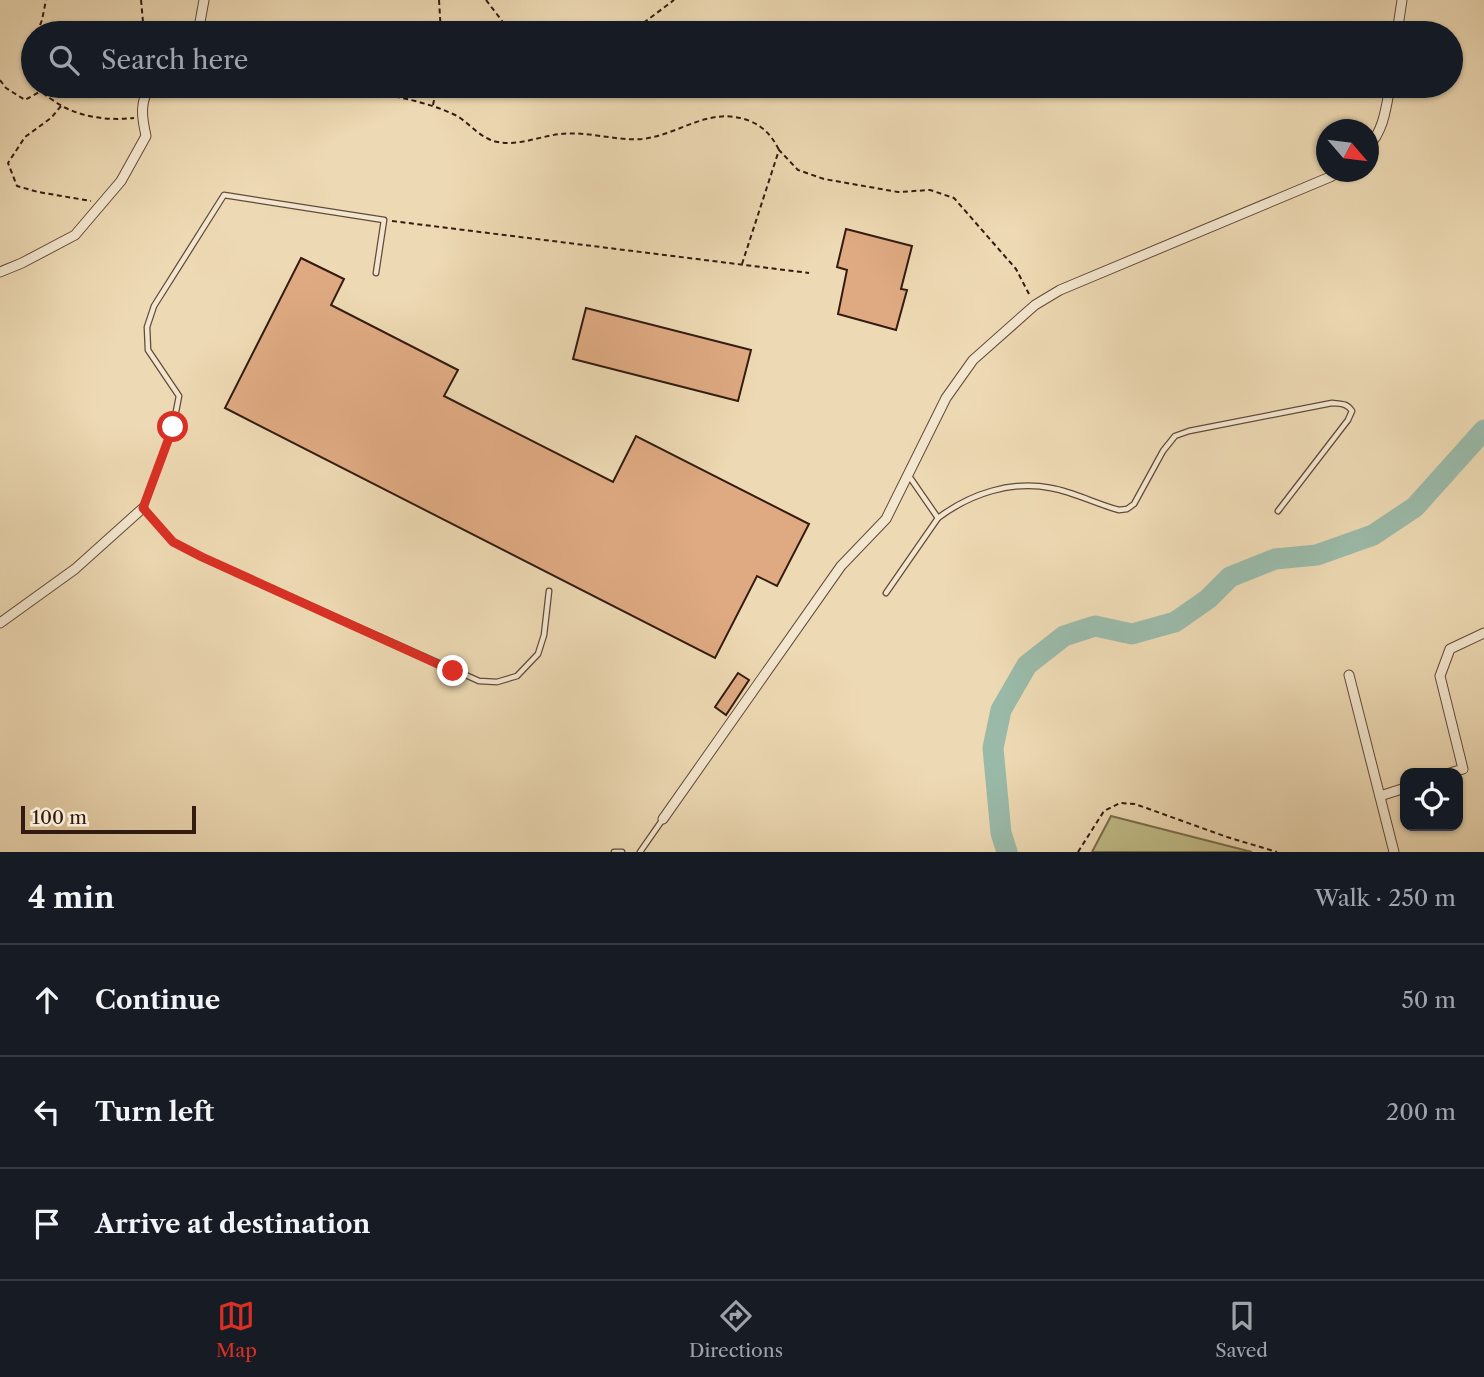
<!DOCTYPE html>
<html lang="en">
<head>
<meta charset="utf-8">
<style>
  body { margin:0; font-family:"Libre Caslon Text",serif; background:#242831; color:#f1f3f6 }
  .controls { position:absolute; right:21px; bottom:21px; display:grid; overflow:hidden; border-radius:14px; box-shadow:0 2px 5px #0004 }
  .controls button { width:63px; height:63px; display:grid; place-items:center; padding:0; border:0; border-bottom:2px solid #363941; background:#171b24; color:#f1f3f6; font:35px sans-serif }
  .compass { position:absolute; left:1316px; top:119px; width:63px; height:63px; border-radius:50%; background:#171b24; box-shadow:0 2px 5px #0004; rotate:118deg }
  .scale { position:absolute; left:21px; bottom:18px; width:175px; box-sizing:border-box; padding-left:7px; border:4px solid #331b11; border-top:0; font-size:19px; line-height:24px; white-space:nowrap; color:#331b11; -webkit-text-stroke:5px #f3e6ce; paint-order:stroke }
  .stop { position:absolute; width:21px; height:21px; margin:-16px; border:5px solid #d93025; border-radius:50%; background:#fff }
  .stop.end { background:#d93025; border-color:#fff; box-shadow:0 2px 7px #0008 }
  .list { margin:0; padding:0; list-style:none }
  h2 { display:flex; justify-content:space-between; align-items:center; height:91px; margin:0; padding:0 28px; font-size:30px }
  h2 small { font-size:23px; font-weight:400; color:#9ea1a6 }
  .list li { display:grid; grid-template-columns:46px 1fr auto; gap:21px; align-items:center; box-sizing:border-box; height:112px; padding:0 28px; border-top:2px solid #363941 }
  .list b { display:block; font-size:26px; white-space:nowrap }
  .list em { font-size:23px; font-style:normal; color:#9ea1a6 }
  .icon { flex:none; width:38px; height:38px; fill:none; stroke:currentColor; stroke-width:2; stroke-linecap:round; stroke-linejoin:round }
  .map { position:relative; flex:none; width:1484px; height:852px; overflow:hidden }
  .search { position:absolute; background:#171b24; box-shadow:0 2px 5px #0004; left:21px; right:21px; top:21px; height:77px; display:flex; align-items:center; gap:18px; box-sizing:border-box; padding:0 24px; border-radius:38px; color:#9ea1a6; font-size:26px }
  .sheet { height:427px; background:#171b24 }
  nav { display:flex; justify-content:space-around; align-items:center; box-sizing:border-box; height:98px; border-top:2px solid #363941; background:#171b24; font-size:19px; color:#9ea1a6 }
  nav a { display:grid; justify-items:center; gap:4px }
  nav .on { color:#d93025 }
  .map>svg:first-child { display:block }
  .green { fill:#c0bd88; stroke:#7a6c4c; stroke-width:2 }
  .lines { fill:none; stroke-linecap:round; stroke-linejoin:round }
  .river { stroke:#9abaa9; stroke-width:21 }
  .building { fill:#dfaa82; stroke:#331b11; stroke-width:2 }
  .service-casing { stroke:#624a3a; stroke-width:7 }
  .minor-casing { stroke:#624a3a; stroke-width:11 }
  .path { stroke:#331b11; stroke-width:2; stroke-dasharray:5 3.5; stroke-linecap:butt }
  .service { stroke:#f3e6ce; stroke-width:4.5 }
  .minor { stroke:#f3e6ce; stroke-width:9 }
  .route { stroke:#d93025; stroke-width:9 }
</style>
</head>
<body>
<div class="map">
<svg width="1484" height="852" viewBox="0 0 1484 852">
  <rect width="100%" height="100%" fill="#edd9b3"/>
  <filter id="stains"><feTurbulence type="fractalNoise" baseFrequency=".00286" numOctaves="4"/><feColorMatrix values="0 0 0 0 .2 0 0 0 0 .09 0 0 0 0 .02 0 0 0 .5 -.17"/></filter>
  <radialGradient id="worn" r=".72"><stop offset=".6" stop-color="#630" stop-opacity="0"/><stop offset="1" stop-color="#630" stop-opacity=".3"/></radialGradient>
  <polygon class="green" points="1111,816 1252,852 1092,852"/>
  <g class="lines">
    <polyline class="river" points="1007,852 1001,833 993,748 1001,710 1027,665 1064,636 1095,626 1132,634 1175,622 1208,599 1230,577 1275,559 1317,555 1373,535 1415,507 1484,430"/>
  </g>
  <g class="building">
    <polygon points="846,229 912,246 901,289 907,290 896,330 838,314 847,270 837,267"/>
    <polygon points="301,258 344,279 331,305 458,370 444,396 613,482 636,436 809,524 777,586 757,576 715,658 225,408"/>
    <polygon points="586,308 751,350 738,401 573,359"/>
    <polygon points="738,673 749,680 726,715 715,707"/>
  </g>
  <g class="lines">
    <defs>
      <g id="service">
        <polyline points="376,273 384,220 224,195 154,306 147,327 148,350 179,396 173,427 143,508 173,542 202,557 479,681 497,682 517,676 538,654 544,635 549,591"/>
        <path d="M909 476 938 518C970 494 1011 480 1051 488 1074 492 1096 504 1119 510L1127 509 1134 504 1163 451 1175 436 1189 431 1332 403C1341 404 1347 403 1352 411L1348 420 1278 511"/>
        <polyline points="886,593 938,518"/>
        <polyline points="614,852 622,852"/>
        <polyline points="640,852 663,819"/>
      </g>
      <g id="minor">
        <polyline points="198,33 204,0"/>
        <polyline points="1397,33 1402,0"/>
        <path d="M1368 147C1384 130 1386 108 1390 86"/>
        <path d="M0 272 22 263 75 235 121 181 146 136C142 118 139 101 151 86"/>
        <polyline points="0,623 75,569 143,508"/>
        <polyline points="1349,675 1394,852"/>
        <polyline points="1450,773 1463,769 1440,676 1450,649 1484,633"/>
        <polyline points="1380,796 1405,788"/>
        <polyline points="663,819 841,566 886,519 946,398 973,360 1035,305 1060,290 1330,177 1339,172"/>
      </g>
    </defs>
    <use href="#service" class="service-casing"/>
    <use href="#minor" class="minor-casing"/>
    <g class="path">
      <polyline points="141,0 144,33"/>
      <polyline points="439,0 441,33"/>
      <polyline points="486,0 509,30 513,33"/>
      <polyline points="37,33 42,20 46,0"/>
      <polyline points="630,33 674,0"/>
      <polyline points="33,42 29,68 33,76"/>
      <polyline points="0,80 6,88 25,100 39,92"/>
      <path d="M38 86C41 93 47 96 54 101 77 117 106 121 134 118"/>
      <path d="M345 86C381 95 418 98 453 114 469 121 479 139 498 142 520 146 540 136 561 134 588 131 615 141 642 139 680 135 709 105 750 121 764 127 772 136 779 150"/>
      <polyline points="433,105 437,86"/>
      <polyline points="61,106 51,118 25,137 8,163 17,186 38,192 91,201"/>
      <polyline points="392,221 809,273"/>
      <polyline points="742,264 779,150 798,170 824,179 898,192 930,190 954,198 1016,269 1029,294"/>
      <polyline points="1078,852 1104,811 1120,803 1135,804 1227,837 1277,852"/>
    </g>
    <use href="#service" class="service"/>
    <use href="#minor" class="minor"/>
  </g>
  <g class="lines">
    <polyline class="route" points="173,427 143,508 173,542 202,557 453,671"/>
  </g>
  <rect width="100%" height="100%" filter="url(#stains)"/>
  <rect width="100%" height="100%" fill="url(#worn)"/>
</svg>
<div class="controls">
<button><svg class="icon" aria-label="locate" viewBox="0 0 24 24"><circle cx="12" cy="12" r="6"/><path d="M12 2v4M12 18v4M2 12h4M18 12h4"/></svg></button>
</div>
<svg class="compass" viewBox="-18 -18 36 36"><path d="M0-13l5 13h-10z" fill="#e53935"/><path d="M0 13l5-13h-10z" fill="#9ea1a6"/></svg>
<div class="scale">100 m</div>
<div class="stop" style="left:173px;top:427px"></div>
<div class="stop end" style="left:453px;top:671px"></div>
<div class="search"><svg class="icon" aria-label="search" viewBox="0 0 24 24"><circle cx="10" cy="10" r="6"/><path d="M15 15l6 6"/></svg>Search here</div>
</div>
<section class="sheet">
<h2>4 min<small>Walk · 250 m</small></h2>
<ul class="list">
<li><svg class="icon" aria-label="ahead" viewBox="0 0 24 24"><path d="M12 20V5M6 11l6-6 6 6"/></svg><div><b>Continue</b></div><em>50 m</em></li>
<li><svg class="icon" aria-label="left" viewBox="0 0 24 24"><path d="M17 20v-9H6M10 6l-5 5 5 5"/></svg><div><b>Turn left</b></div><em>200 m</em></li>
<li><svg class="icon" aria-label="arrive" viewBox="0 0 24 24"><path d="M6 21V4h12l-3 4 3 4H6"/></svg><div><b>Arrive at destination</b></div></li>
</ul>
</section>
<nav>
<a class="on"><svg class="icon" aria-label="map" viewBox="0 0 24 24"><path d="M3 6l6-2 6 2 6-2v14l-6 2-6-2-6 2zM9 4v14M15 6v14"/></svg>Map</a>
<a><svg class="icon" aria-label="directions" viewBox="0 0 24 24"><path d="M12 3l9 9-9 9-9-9zM9 14v-3h6M13 9l2 2-2 2"/></svg>Directions</a>
<a><svg class="icon" aria-label="saved" viewBox="0 0 24 24"><path d="M7 4h10v16l-5-4-5 4z"/></svg>Saved</a>
</nav>
</body>
</html>
